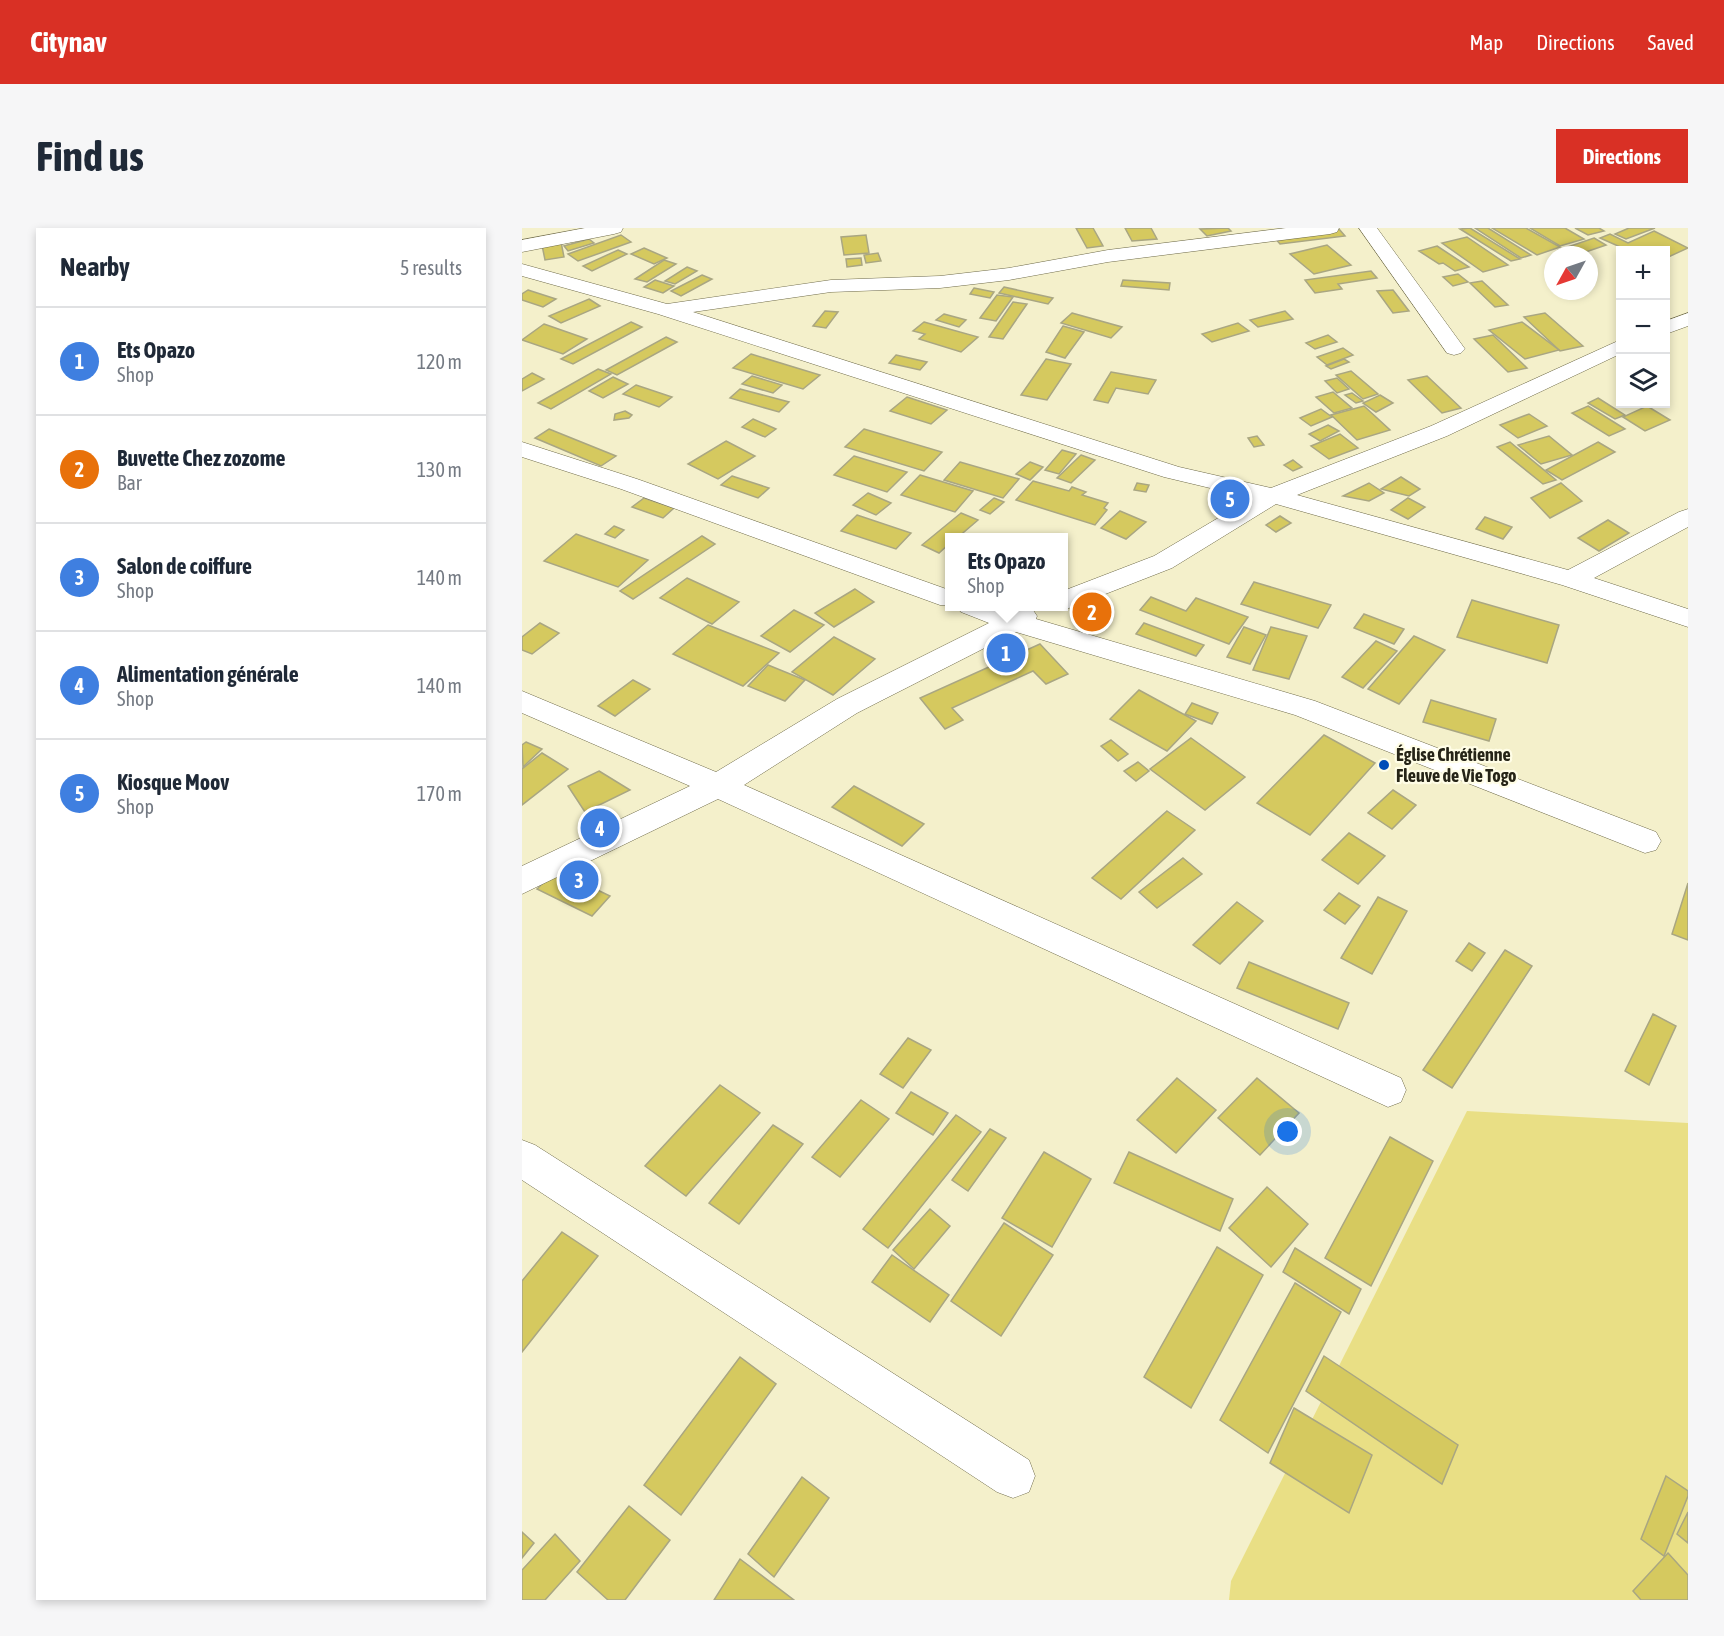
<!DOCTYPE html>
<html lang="en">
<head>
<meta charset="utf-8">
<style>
  body { margin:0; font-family:"Asap Condensed",sans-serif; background:#f6f6f7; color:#1f2937 }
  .controls { position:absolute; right:18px; top:18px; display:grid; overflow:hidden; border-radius:0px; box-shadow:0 3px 9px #0003 }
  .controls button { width:54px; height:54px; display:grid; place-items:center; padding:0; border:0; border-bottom:2px solid #e0e1e3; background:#fff; color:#1f2937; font:30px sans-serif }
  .compass { position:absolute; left:1022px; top:18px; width:54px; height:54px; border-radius:50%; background:#fff; box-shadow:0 3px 9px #0003; rotate:230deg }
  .you { position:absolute; left:766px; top:904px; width:21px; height:21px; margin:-15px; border:4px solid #fff; border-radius:50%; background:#1a73e8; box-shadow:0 0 0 9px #1a73e833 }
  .badge { display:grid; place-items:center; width:39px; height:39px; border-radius:50%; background:#d93025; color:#fff; font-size:20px; font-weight:700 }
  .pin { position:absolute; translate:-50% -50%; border:3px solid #fff; box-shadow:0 2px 6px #0006 }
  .popup { position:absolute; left:423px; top:305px; width:123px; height:78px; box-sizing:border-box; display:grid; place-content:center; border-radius:0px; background:#fff; filter:drop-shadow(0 2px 4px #0005); font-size:20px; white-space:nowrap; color:#747a83 }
  .popup b { font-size:22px; color:#1f2937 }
  .popup::after { content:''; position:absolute; left:50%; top:100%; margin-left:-12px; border:12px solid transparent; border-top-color:#fff }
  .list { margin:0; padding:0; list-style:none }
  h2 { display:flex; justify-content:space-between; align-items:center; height:78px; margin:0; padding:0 24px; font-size:26px }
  h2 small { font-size:20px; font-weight:400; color:#747a83 }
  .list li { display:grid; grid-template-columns:39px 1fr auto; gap:18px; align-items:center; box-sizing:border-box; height:108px; padding:0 24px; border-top:2px solid #e0e1e3 }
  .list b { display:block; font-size:22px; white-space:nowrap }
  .list p { margin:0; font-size:20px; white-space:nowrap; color:#747a83 }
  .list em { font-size:20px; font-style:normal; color:#747a83 }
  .icon { flex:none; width:33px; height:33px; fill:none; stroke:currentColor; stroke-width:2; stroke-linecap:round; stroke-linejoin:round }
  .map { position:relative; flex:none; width:1166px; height:1372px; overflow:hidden; border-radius:0px }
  header { display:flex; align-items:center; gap:36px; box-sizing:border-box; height:84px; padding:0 30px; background:#d93025; color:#fff }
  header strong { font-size:28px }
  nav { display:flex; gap:33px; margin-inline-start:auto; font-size:21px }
  .intro { display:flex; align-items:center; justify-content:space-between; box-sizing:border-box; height:144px; padding:0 36px }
  h1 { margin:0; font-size:42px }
  .button { padding:15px 27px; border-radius:0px; background:#d93025; color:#fff; font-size:21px; font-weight:700 }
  main { display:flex; gap:36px; padding:0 36px }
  aside { flex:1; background:#fff; border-radius:0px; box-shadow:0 3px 9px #0003 }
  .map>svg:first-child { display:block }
  .green { fill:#e9df85 }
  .building { fill:#d5c95f; stroke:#a9a682; stroke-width:1.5 }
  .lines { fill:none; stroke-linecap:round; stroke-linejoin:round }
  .minor-casing { stroke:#6f6b4a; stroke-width:1 }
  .minor { fill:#fff; fill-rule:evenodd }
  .poi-dot { fill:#004db7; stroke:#fffde6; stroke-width:2 }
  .labels { text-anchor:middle; stroke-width:4.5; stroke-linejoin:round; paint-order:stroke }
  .poi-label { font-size:18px; font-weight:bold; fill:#262417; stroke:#fffde6; text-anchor:start }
</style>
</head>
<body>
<header>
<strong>Citynav</strong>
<nav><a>Map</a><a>Directions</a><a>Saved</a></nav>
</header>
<div class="intro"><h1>Find us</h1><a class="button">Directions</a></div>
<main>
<aside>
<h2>Nearby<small>5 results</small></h2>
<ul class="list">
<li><span class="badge" style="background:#3f7fe0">1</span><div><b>Ets Opazo</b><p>Shop</p></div><em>120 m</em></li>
<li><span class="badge" style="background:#e8710a">2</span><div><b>Buvette Chez zozome</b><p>Bar</p></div><em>130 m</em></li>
<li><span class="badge" style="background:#3f7fe0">3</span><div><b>Salon de coiffure</b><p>Shop</p></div><em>140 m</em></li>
<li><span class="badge" style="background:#3f7fe0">4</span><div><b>Alimentation générale</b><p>Shop</p></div><em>140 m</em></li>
<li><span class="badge" style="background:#3f7fe0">5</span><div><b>Kiosque Moov</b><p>Shop</p></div><em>170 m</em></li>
</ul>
</aside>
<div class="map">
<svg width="1166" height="1372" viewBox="0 0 1166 1372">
  <rect width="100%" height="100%" fill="#f4f0cb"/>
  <polygon class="green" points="945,883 1166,895 1166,1372 707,1372 709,1353"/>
  <g class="building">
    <polygon points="554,0 571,0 581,18 565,20"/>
    <polygon points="603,0 629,0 635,11 610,13"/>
    <polygon points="706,0 709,3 685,8 678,1"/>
    <polygon points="948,0 998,31 989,33 938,1"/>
    <polygon points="953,0 966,0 1009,27 999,30"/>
    <polygon points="970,0 1004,0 1038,19 1015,27"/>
    <polygon points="1008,0 1043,0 1062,11 1038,18"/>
    <polygon points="1053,0 1077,0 1082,3 1066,7"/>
    <polygon points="1107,0 1133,0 1104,11 1093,6"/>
    <polygon points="817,1 823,8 758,16 752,9"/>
    <polygon points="1132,3 1166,20 1144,30 1144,22 1105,22 1078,10 1088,6 1106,15"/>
    <polygon points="99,7 109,14 56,33 46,26"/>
    <polygon points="344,7 347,25 322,27 319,9"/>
    <polygon points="945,9 986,37 961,44 920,15"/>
    <polygon points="1072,10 1084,17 1055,27 1046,27 1037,22"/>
    <polygon points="67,11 72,15 46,23 42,18"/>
    <polygon points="39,14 42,29 23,32 20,17"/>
    <polygon points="805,17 829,37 792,46 768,26"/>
    <polygon points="915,18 947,39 933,43 921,35 917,36 897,23"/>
    <polygon points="122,20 145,30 132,36 109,26"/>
    <polygon points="96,22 105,26 70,43 61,38"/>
    <polygon points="356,25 359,33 344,35 342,27"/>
    <polygon points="339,30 340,37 325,39 324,31"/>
    <polygon points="142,32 154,36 125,54 113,51"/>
    <polygon points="165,39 175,43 153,56 143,53"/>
    <polygon points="849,43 855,50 816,56 820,61 793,65 783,52"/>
    <polygon points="936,46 946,54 931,58 921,49"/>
    <polygon points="180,47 190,51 159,68 149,63"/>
    <polygon points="133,52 152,58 141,65 122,59"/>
    <polygon points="601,52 648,55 647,62 599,58"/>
    <polygon points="960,53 986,77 973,79 948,55"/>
    <polygon points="482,59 531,70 526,76 477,65"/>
    <polygon points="452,60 472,64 468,70 448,66"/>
    <polygon points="6,62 34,71 21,79 0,72 0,66"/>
    <polygon points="871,62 887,83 871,85 855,63"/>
    <polygon points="475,67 491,69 474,93 458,90"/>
    <polygon points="67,71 78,78 39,95 27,88"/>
    <polygon points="491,74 505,76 481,111 467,109"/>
    <polygon points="303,83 316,84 304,100 291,98"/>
    <polygon points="763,83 771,91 736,99 728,92"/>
    <polygon points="550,85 600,99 589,110 539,95"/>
    <polygon points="1023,85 1061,118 1038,123 1002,89"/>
    <polygon points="422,86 444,92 437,99 414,92"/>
    <polygon points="109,94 120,99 51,136 39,131"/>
    <polygon points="402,94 456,109 439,124 397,111 403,106 391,103"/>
    <polygon points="1000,94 1037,122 1003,131 967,102"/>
    <polygon points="716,95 727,103 690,114 680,106"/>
    <polygon points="22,96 65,111 41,126 0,112"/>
    <polygon points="541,98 562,104 543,130 524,124"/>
    <polygon points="806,107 815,114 793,121 784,115"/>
    <polygon points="971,107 1005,140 986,144 952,111"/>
    <polygon points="144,109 155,114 95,147 84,142"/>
    <polygon points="821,120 831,127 805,137 795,129"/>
    <polygon points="229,126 298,147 281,161 211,140"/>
    <polygon points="374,127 405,134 398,142 367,135"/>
    <polygon points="524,131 549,136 525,172 499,167"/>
    <polygon points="822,131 827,134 809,141 804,138"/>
    <polygon points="76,141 89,146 29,181 16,175"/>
    <polygon points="829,143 856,166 841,171 814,147"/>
    <polygon points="589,144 634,152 626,166 594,160 586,175 572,172"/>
    <polygon points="10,145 22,151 0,163 0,151"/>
    <polygon points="230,148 260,157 251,165 220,156"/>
    <polygon points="905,148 939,180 920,185 886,152"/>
    <polygon points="91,149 106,156 81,170 67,163"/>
    <polygon points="815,150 827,161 815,165 803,153"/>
    <polygon points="114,157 150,169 137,179 101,166"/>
    <polygon points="218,161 267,174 257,184 208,170"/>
    <polygon points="811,164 830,180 812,185 794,169"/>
    <polygon points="830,165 841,173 834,175 823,167"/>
    <polygon points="858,167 871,175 854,184 841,175"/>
    <polygon points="385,169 425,182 409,196 368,183"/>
    <polygon points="1076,170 1103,187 1093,191 1066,175"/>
    <polygon points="842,178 868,202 835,212 809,187"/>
    <polygon points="1066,178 1103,201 1087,208 1050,185"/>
    <polygon points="1125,178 1148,192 1123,203 1101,189"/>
    <polygon points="799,181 810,189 789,198 778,190"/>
    <polygon points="103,183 110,187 107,190 92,192 93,186"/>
    <polygon points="1007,186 1025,198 996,210 978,197"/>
    <polygon points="231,191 254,201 243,209 220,199"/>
    <polygon points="806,197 817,203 798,213 787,206"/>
    <polygon points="27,201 94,228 79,238 13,210"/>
    <polygon points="342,201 420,224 402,243 323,219"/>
    <polygon points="818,206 836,220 807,231 789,218"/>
    <polygon points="735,208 742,217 732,219 726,210"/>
    <polygon points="1027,208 1050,227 1019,236 996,217"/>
    <polygon points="204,213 233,228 196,251 166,236"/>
    <polygon points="988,214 1034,252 1021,256 975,219"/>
    <polygon points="1076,214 1093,224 1040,252 1024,242"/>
    <polygon points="540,222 554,226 537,246 523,242"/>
    <polygon points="559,227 573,232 549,255 535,250"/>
    <polygon points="332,228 385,244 365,264 312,247"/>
    <polygon points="771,232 780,239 771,243 762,237"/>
    <polygon points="438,234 497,251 481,270 422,252"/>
    <polygon points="508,234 521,239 508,252 494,246"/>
    <polygon points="398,247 451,263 433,284 379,267"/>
    <polygon points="210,248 247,260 236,270 199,257"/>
    <polygon points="879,249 898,261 887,268 859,261"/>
    <polygon points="511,253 547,263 550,259 564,264 560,267 586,275 582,280 585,282 573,297 494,272"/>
    <polygon points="615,255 627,257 624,264 612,262"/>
    <polygon points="847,255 862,265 847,273 821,268"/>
    <polygon points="1039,255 1060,273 1028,290 1009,270"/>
    <polygon points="346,265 369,275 354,287 331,277"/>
    <polygon points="122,270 152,280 141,290 110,279"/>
    <polygon points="472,270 482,274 468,286 458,282"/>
    <polygon points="886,270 903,279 886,291 869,282"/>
    <polygon points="598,283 624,294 604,311 579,300"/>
    <polygon points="439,285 456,292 435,310 427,310 427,316 417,325 400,317"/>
    <polygon points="335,287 389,305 374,321 319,303"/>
    <polygon points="758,288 769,295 754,304 744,297"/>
    <polygon points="963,289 990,299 981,311 954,301"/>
    <polygon points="1086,292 1107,305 1077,323 1056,310"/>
    <polygon points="92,298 102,302 93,310 83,306"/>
    <polygon points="54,306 126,332 96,359 22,333"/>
    <polygon points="180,308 193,316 111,371 98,363"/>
    <polygon points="165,350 217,374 190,396 138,370"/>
    <polygon points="732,354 809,377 796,400 719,376"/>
    <polygon points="333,361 352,374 312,399 293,385"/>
    <polygon points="629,369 664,383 674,370 726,389 707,416 618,382"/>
    <polygon points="950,372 1037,397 1025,435 935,409"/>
    <polygon points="272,382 302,397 268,424 239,408"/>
    <polygon points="842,386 882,401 872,416 832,400"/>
    <polygon points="18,395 37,405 10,426 0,422 0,409"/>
    <polygon points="622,395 682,417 674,428 614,406"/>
    <polygon points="186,397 257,425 221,458 151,426"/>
    <polygon points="722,399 744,407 728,436 705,429"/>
    <polygon points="749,399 785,408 767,451 731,442"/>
    <polygon points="892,408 923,422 877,476 846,461"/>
    <polygon points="312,409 353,431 311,467 270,444"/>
    <polygon points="854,413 875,423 841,460 820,449"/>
    <polygon points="518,416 546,446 524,456 511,443 430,480 441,492 423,501 398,470"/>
    <polygon points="246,437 283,452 263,473 226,458"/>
    <polygon points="111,452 128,461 93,488 76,478"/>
    <polygon points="617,462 674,493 645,523 588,491"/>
    <polygon points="909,472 974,491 967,513 901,494"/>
    <polygon points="670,475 696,485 690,496 663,486"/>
    <polygon points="802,507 853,535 788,607 735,575"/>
    <polygon points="669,510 723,549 683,582 628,541"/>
    <polygon points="589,512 606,526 596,533 579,518"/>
    <polygon points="4,514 20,521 1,539 0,517"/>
    <polygon points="20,525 46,541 0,577 0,541"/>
    <polygon points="616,534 627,543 614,553 602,543"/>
    <polygon points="77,543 108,562 63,584 46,558"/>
    <polygon points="332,558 402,596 380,618 310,579"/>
    <polygon points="871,562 894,577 870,601 846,585"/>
    <polygon points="645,583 673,602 599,671 570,650"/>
    <polygon points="827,605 863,628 836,656 800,632"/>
    <polygon points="661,630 680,646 635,680 617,664"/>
    <polygon points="34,642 88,668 70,688 15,661"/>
    <polygon points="1166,655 1166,712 1150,706"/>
    <polygon points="817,665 838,678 823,696 802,682"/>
    <polygon points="856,669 885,683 850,746 819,730"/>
    <polygon points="715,674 741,693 698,736 671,717"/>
    <polygon points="947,715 963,725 950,743 934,733"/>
    <polygon points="983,722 1010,738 930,860 901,842"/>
    <polygon points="727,734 827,775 816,801 715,760"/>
    <polygon points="1131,786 1154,798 1127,857 1103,843"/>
    <polygon points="386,810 409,822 381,860 358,846"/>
    <polygon points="655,850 694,882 654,925 615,892"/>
    <polygon points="735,850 777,885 738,927 696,890"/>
    <polygon points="198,857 238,885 164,968 123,938"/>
    <polygon points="389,864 426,885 411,907 374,885"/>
    <polygon points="339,872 367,891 318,949 290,929"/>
    <polygon points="434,887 459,904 366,1020 341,1001"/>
    <polygon points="251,897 281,916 217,996 187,975"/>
    <polygon points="468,901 484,910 446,963 430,952"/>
    <polygon points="868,909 911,933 849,1058 803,1030"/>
    <polygon points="522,924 569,951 530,1019 480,990"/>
    <polygon points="607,924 711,971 698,1003 592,955"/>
    <polygon points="745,959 786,996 749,1039 707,1000"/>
    <polygon points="408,981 428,998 392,1041 371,1022"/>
    <polygon points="482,995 531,1027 479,1108 429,1073"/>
    <polygon points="40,1004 76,1028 0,1124 0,1053"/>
    <polygon points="695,1019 741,1047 669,1180 622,1149"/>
    <polygon points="773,1020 839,1061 827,1086 761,1044"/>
    <polygon points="370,1027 427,1067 408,1094 350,1054"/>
    <polygon points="773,1055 819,1084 746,1225 698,1192"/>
    <polygon points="802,1128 936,1217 920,1256 784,1163"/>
    <polygon points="218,1129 254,1156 159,1287 122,1257"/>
    <polygon points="772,1180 850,1227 827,1285 748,1235"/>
    <polygon points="1144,1248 1166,1263 1166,1268 1142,1328 1119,1311"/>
    <polygon points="280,1249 307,1270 252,1349 226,1326"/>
    <polygon points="107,1278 148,1312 103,1372 86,1372 55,1344"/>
    <polygon points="1166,1284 1166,1315 1155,1306"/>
    <polygon points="0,1304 12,1315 0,1330"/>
    <polygon points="33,1306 58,1333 23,1372 0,1372 0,1342"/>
    <polygon points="1146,1325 1166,1347 1166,1372 1119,1372 1111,1363"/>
    <polygon points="218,1331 272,1372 192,1372"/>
  </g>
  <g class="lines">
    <defs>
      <g id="minor">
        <polygon points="63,0 101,0 99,4 92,6 0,24 0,12"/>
        <polygon points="764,0 817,0 815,4 808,6 586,34 487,52 418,60 309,64 171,84 657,239 749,260 909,198 1098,112 1098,126 925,208 775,267 1046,342 1157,284 1166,281 1166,299 1072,350 1166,381 1166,399 1040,357 754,276 650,340 550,379 541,382 532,379 541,378 541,363 632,328 730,270 642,249 136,86 0,48 0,36 145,76 309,52 418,48 487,40 586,22"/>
        <polygon points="837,0 855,0 943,121 939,125 932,127 925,125"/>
        <polygon points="1166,85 1166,98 1144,106 1144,93"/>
        <polygon points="0,214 115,251 427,362 427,378 431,378 418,377 99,261 0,229"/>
        <polygon points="435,378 476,378 489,383 502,379 511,382 515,388 514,391 793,473 1134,604 1139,613 1134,622 1123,625 773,487 494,404 335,485 222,557 879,850 884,862 879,874 866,879 196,571 0,666 0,638 168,558 0,485 0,463 194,544 315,471 467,395 439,384"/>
        <polygon points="0,912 13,917 507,1232 513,1248 507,1264 491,1270 475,1264 0,952"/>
      </g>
    </defs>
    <use href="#minor" class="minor-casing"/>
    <use href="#minor" class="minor"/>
  </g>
  <circle class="poi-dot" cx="862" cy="537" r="6"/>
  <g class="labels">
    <g class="poi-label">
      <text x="874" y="533">Église Chrétienne<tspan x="874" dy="21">Fleuve de Vie Togo</tspan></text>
    </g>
  </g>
</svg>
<div class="controls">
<button>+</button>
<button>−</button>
<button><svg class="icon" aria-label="layers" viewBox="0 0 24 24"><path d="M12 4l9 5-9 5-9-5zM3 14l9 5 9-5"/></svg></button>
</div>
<svg class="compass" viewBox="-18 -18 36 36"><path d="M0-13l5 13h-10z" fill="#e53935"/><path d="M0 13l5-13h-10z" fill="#747a83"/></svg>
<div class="you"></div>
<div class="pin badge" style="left:484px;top:425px;background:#3f7fe0">1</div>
<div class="popup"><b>Ets Opazo</b>Shop</div>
<div class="pin badge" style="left:570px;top:384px;background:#e8710a">2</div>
<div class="pin badge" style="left:57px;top:652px;background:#3f7fe0">3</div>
<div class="pin badge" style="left:78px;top:600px;background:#3f7fe0">4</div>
<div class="pin badge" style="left:708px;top:271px;background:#3f7fe0">5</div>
</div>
</main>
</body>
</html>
